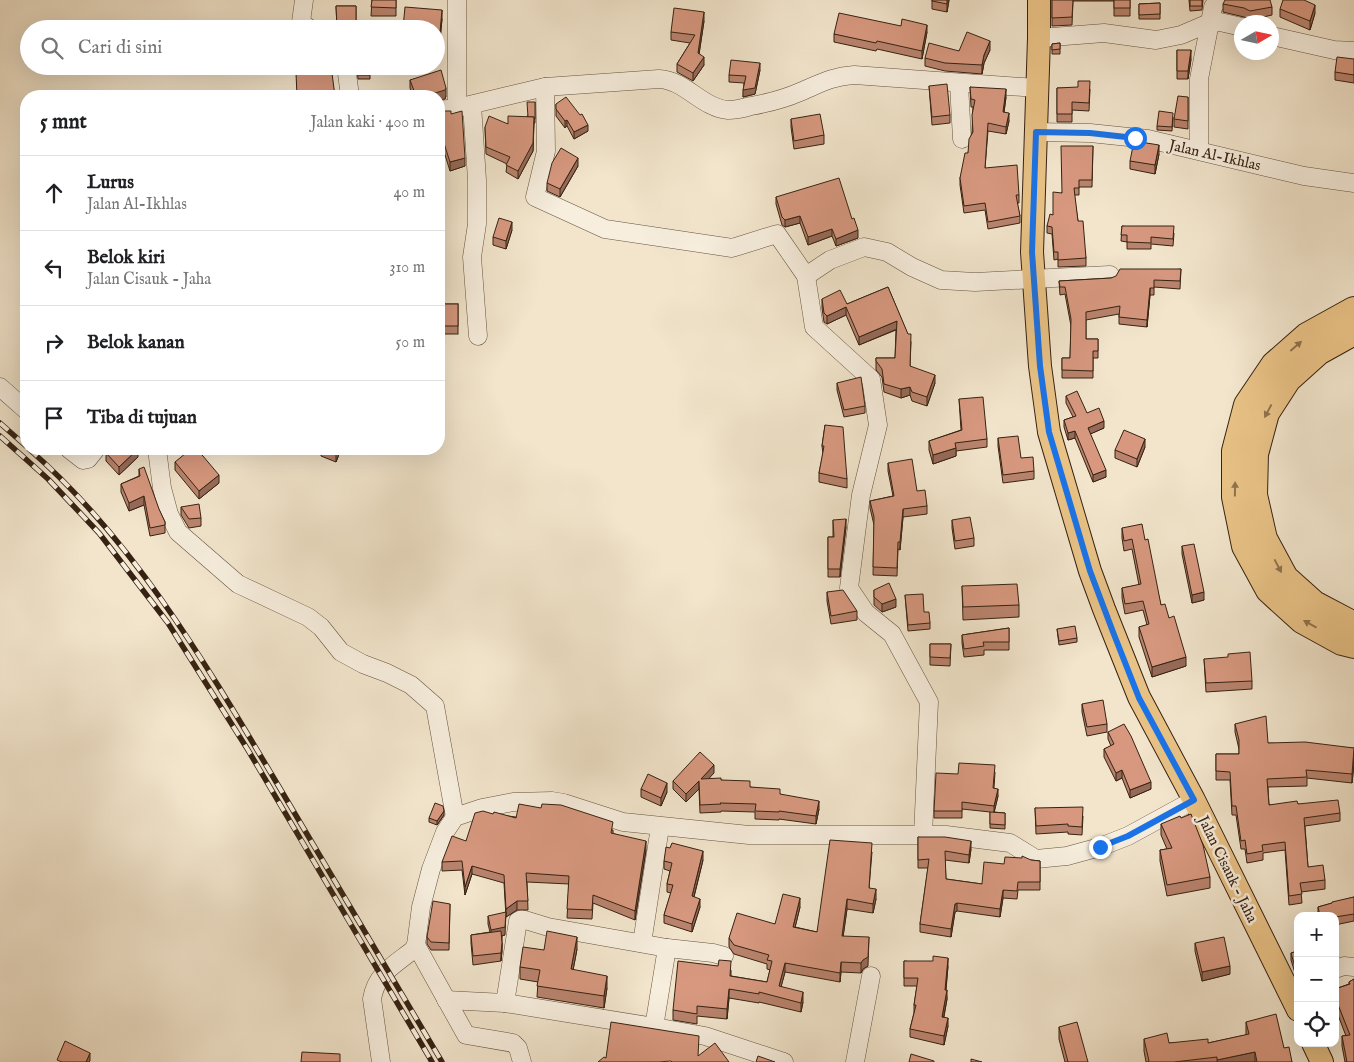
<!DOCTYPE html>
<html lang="id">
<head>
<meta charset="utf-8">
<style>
  body { margin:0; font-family:"IM FELL English",serif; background:#f6f6f6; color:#202124 }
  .controls { position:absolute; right:15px; bottom:15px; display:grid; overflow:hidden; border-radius:10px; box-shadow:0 5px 20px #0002 }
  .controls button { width:45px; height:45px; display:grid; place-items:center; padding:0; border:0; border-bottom:1px solid #e0e0e0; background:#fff; color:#202124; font:25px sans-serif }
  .compass { position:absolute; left:1234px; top:15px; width:45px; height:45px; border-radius:50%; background:#fff; box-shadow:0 5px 20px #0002; rotate:81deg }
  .stop { position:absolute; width:15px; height:15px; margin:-11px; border:4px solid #1a73e8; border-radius:50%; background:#fff }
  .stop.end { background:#1a73e8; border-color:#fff; box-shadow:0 1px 5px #0008 }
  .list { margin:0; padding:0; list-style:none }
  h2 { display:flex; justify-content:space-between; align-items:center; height:65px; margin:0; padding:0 20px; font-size:21px }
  h2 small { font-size:16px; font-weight:400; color:#757577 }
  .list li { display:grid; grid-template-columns:32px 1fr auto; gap:15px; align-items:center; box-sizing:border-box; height:75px; padding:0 20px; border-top:1px solid #e0e0e0 }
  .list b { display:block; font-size:19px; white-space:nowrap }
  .list p { margin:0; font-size:16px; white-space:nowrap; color:#757577 }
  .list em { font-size:16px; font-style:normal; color:#757577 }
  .icon { flex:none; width:28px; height:28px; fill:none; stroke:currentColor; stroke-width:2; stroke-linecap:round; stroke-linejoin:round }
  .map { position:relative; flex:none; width:1354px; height:1062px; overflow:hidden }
  .search { position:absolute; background:#fff; box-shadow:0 5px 20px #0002; left:20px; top:20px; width:425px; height:55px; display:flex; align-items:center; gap:12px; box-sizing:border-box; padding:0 18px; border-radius:28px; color:#757577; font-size:19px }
  .panel { position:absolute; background:#fff; box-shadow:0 5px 20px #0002; left:20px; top:90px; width:425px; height:365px; border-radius:20px }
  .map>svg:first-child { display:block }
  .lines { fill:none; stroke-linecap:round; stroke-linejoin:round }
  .minor-casing { stroke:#655340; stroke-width:19 }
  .major-casing { stroke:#362212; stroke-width:24 }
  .highway-casing { stroke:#362212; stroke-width:28 }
  .minor { stroke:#f7eede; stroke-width:18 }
  .major { stroke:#e9c286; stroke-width:22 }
  .highway { stroke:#e9c286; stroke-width:26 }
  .rail-casing { stroke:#362212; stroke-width:5.5 }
  .rail { stroke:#f7eede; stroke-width:4; stroke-dasharray:11; stroke-linecap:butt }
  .wall { fill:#b9836d; stroke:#362212 }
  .shaded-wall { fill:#966a59; stroke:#362212 }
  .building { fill:#d7987f; stroke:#362212 }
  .oneway { fill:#90724c }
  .route { stroke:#1a73e8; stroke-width:6 }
  .labels { text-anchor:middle; stroke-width:5; stroke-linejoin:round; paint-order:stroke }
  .street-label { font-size:15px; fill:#362212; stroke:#f7eede }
</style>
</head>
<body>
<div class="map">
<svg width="1354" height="1062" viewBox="0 0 1354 1062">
  <rect width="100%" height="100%" fill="#f2e5cc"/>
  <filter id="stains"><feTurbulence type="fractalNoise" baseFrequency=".004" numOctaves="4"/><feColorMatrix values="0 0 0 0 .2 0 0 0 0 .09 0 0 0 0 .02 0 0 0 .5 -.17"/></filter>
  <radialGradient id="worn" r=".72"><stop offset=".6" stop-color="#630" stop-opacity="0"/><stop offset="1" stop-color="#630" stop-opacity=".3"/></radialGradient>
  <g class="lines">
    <defs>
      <g id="minor">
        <polyline points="304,0 301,22 310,29"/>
        <polyline points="457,0 457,108"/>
        <polyline points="1272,36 1334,50 1354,51"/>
        <polyline points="1039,38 1104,33 1156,40 1181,35 1209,23 1220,22 1242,27"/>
        <polyline points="346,66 350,96"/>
        <polyline points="959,84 962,139"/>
        <polyline points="545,87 546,151 535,197 605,229 732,248 777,234 806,276 814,327 871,379 878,425 861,495 849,588 866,613 892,634 929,702 923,835"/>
        <polyline points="472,105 477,180 477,224 472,257 478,336"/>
        <path d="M439 110 457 108 545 87 659 79C685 80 702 108 728 110 736 110 744 108 751 106 768 103 784 99 800 92 819 84 833 76 854 75L1036 88"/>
        <polyline points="1036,132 1090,133 1148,139 1304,176 1354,183"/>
        <polyline points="1199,150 1199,79 1213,7 1218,0"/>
        <polyline points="806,276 830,260 864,247 887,252 912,267 941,280 975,282 1110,275"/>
        <polyline points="0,387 26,410"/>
        <polyline points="69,449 83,460 88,459 96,449"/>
        <polyline points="157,449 162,488 169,514 178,532 238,584 308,617 321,627 341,652 363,664 387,673 411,685 435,706 455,817"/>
        <polyline points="642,943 660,827"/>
        <polyline points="416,945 466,1035 513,1043 518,1048 522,1062"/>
        <polyline points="1335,969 1344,966 1354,967"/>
        <polyline points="446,1000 505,1003 654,1027 705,1036 784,1062"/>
        <polyline points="505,1003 518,921 522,919 548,927 667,948 713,953 724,956"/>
        <polyline points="654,1027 667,948"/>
        <path d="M381 1062 372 999C376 974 394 965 413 950L416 945 421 907 431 869 445 832 455 817 482 808 513 802 552 801 564 803 623 822 749 835H946L1010 843 1036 859 1067 856 1100 847 1128 836 1194 800"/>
        <polyline points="855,1062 871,976"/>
      </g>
      <g id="major">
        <polyline points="1039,0 1039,38 1032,252 1040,366 1049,432 1090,571 1104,609 1139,697 1194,800 1298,1010"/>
        <polyline points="1313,1043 1322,1062"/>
      </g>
      <g id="highway">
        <polyline points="1354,310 1307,336 1274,365 1247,405 1235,451 1235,497 1245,546 1269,590 1302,620 1342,642 1354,645"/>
        <polyline points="1354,332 1318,352 1288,379 1266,413 1255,454 1254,495 1264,539 1285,578 1314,604 1354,625"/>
      </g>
    </defs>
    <use href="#minor" class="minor-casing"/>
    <use href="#major" class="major-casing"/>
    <use href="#highway" class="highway-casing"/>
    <use href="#minor" class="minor"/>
    <use href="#major" class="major"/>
    <use href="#highway" class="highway"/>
    <defs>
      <g id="rail">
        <polyline points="0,423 26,446"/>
        <polyline points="0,436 48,479 99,533 168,623 248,750 432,1062"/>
        <path d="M29 449C132 539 203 659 272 775 329 871 385 966 442 1062"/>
      </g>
    </defs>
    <use href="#rail" class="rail-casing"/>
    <use href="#rail" class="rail"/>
  </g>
  <g class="wall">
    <polygon points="372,0 396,0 396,16 371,16"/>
    <polygon points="932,0 949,0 947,12 932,9"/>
    <polygon points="1052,0 1130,0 1130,16 1114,16 1114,1 1073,1 1072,25 1052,26"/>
    <polygon points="1189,0 1203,0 1202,10 1190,11"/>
    <polygon points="1160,3 1160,19 1139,19 1139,4"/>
    <polygon points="1223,4 1272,7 1272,15 1250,20 1244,17 1223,12"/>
    <polygon points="336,6 356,6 356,29 337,29"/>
    <polygon points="1280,9 1315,13 1310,30 1280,17"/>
    <polygon points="442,19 440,40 436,40 436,29"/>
    <polygon points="704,21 699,54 704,65 693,81 677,72 677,64 690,43 671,40 671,32"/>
    <polygon points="927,32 922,59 877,49 876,51 834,42 834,34"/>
    <polygon points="1060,43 1060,54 1052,54 1052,44"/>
    <polygon points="990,50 984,63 982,74 945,71 925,66 925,58 959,51"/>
    <polygon points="1177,50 1191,59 1188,79 1177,79"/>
    <polygon points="1354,59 1354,83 1335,80 1335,72"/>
    <polygon points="357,66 370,66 370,79 358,79"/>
    <polygon points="760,70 755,94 743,97 744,83 729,82 729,75"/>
    <polygon points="410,80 446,96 445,99 439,96 413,96 410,88"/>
    <polygon points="929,86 950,115 950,123 932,125"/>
    <polygon points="970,87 1006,97 1004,112 1009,121 1006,134 988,131 985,168 1019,195 1019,203 1017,203 1020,216 1020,223 988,229 985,210 964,213 960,185 960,178 968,153 972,132 973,107 971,107"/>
    <polygon points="1057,88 1090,89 1089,111 1072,110 1072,122 1057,122"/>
    <polygon points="1188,97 1188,129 1174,127 1174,119"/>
    <polygon points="535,102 535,123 534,123 533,151 518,179 506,172 507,164 486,154 485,127 508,124 527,117"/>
    <polygon points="556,104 588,131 574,139 567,126 565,128 556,116"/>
    <polygon points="439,111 465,166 450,171 441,142"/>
    <polygon points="1173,117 1172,131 1157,130 1157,126"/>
    <polygon points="791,119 824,135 824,144 794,149 791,127"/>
    <polygon points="1093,146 1092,187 1079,187 1079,195 1074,195 1078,221 1086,258 1086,266 1058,267 1058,259 1054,260 1052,234 1047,233 1047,226 1053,215 1062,192"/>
    <polygon points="1159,154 1155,174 1130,169 1130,161"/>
    <polygon points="578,166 560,197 547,191 547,183"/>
    <polygon points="776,197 858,238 836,246 832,236 808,245 800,223 785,227 782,225 776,204"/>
    <polygon points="1122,226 1174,233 1173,246 1151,244 1151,249 1127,249 1127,242 1121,241"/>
    <polygon points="512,230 506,249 493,245 493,237"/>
    <polygon points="1181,269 1180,289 1154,287 1154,295 1150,295 1147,327 1119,324 1119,314 1086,320 1086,339 1098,339 1098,358 1093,358 1093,378 1062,378 1062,358 1070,358 1071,326 1065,294 1060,295 1059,281 1111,278"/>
    <polygon points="888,287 911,342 910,366 935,383 927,406 912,401 910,395 901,398 884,392 882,377 876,370 876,358 895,358 896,330 859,345 846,315 827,324 824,322 822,308 822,299 847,304"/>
    <rect x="439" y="304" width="19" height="30"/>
    <polygon points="837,383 865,406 865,413 844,417 837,390"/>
    <polygon points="1066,396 1087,413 1104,428 1090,434 1106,477 1093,482 1075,438 1068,440 1064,427 1064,420 1073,417 1066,403"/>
    <polygon points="959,399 987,439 987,447 956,451 956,456 933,464 929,450 929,441 961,430"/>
    <polygon points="825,425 847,479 847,488 819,482 819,473 823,454 822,446"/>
    <polygon points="998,438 1021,458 1034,471 1034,479 1003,483 998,446"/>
    <polygon points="1145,447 1137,467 1115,458 1115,450"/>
    <polygon points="321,449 341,449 336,462 321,456"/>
    <polygon points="106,453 138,457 119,475 106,461"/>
    <polygon points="175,462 219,483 199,499 175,470"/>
    <polygon points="888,463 917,491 927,506 927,514 903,517 900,550 898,549 897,576 873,575 874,525 870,508 870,501 893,496 888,471"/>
    <polygon points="139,469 165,522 165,533 150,536 144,505 129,511 121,492 121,484 139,476"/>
    <polygon points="181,507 201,518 201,526 189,528 181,515"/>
    <polygon points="833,520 846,527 840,577 828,577 828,537 833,537"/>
    <polygon points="952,520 974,538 974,546 955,549 952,528"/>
    <polygon points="1122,528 1145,540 1161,605 1169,618 1186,666 1152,677 1139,637 1139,627 1147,625 1143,610 1125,614 1122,598 1122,588 1139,585 1132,549 1124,551 1122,538"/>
    <polygon points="1182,546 1204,600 1192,603 1182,554"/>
    <polygon points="962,586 1019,605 1019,617 963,620"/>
    <polygon points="874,590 896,607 882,612 874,605"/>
    <polygon points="827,592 857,611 857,620 831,624 827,601"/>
    <polygon points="905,595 924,612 930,623 930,629 908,631"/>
    <polygon points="1009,628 1009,650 984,650 984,655 964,657 962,643 962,635"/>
    <polygon points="1057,629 1077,638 1077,642 1059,645"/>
    <polygon points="930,644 951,644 950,666 930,665"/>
    <polygon points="1204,659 1252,681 1252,689 1206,692"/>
    <polygon points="1082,704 1107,724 1107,732 1087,736 1082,712"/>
    <polygon points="1235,724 1268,743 1354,748 1354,764 1352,783 1307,778 1307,786 1268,787 1269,805 1298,804 1340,813 1340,821 1305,826 1308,867 1325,880 1325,889 1301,892 1302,903 1289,905 1285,850 1263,853 1263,860 1247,863 1245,849 1241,849 1236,815 1232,815 1230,780 1216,780 1216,754 1239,754 1239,749 1235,732"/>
    <polygon points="1108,732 1151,789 1130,798 1122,778 1116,781 1104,757 1104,749 1111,746 1108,739"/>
    <polygon points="995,772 994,788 998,796 994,812 1005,813 1005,829 990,828 990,812 962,809 962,818 934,818 934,811 958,774"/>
    <polygon points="714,773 708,778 721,780 780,794 819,809 816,824 779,819 779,820 755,819 755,812 721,811 721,812 700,813 699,789 686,802 673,789 673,781"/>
    <polygon points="641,789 667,792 661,806 641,797"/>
    <polygon points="1035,808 1083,816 1082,835 1068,834 1068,832 1036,834"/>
    <polygon points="493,814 613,830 613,833 646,850 635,920 593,903 592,919 567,918 569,884 527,882 528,910 517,910 506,917 504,883 472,874 465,895 462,870 442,871 442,862 466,841"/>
    <polygon points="444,815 437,825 429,822 429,818"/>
    <polygon points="1161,824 1210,877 1210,888 1167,896 1160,861 1160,850 1167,849 1161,835"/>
    <polygon points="918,837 971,849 969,863 945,860 946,879 982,884 1004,864 1031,860 1040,861 1040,890 1018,890 1017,899 1003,898 1000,917 957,911 955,912 951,937 920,932 920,924 928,868 918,868"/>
    <polygon points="872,852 869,888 876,899 873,913 847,909 843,936 868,966 863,969 861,973 841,972 840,982 785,972 781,986 803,1002 801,1012 759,1002 759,1003 729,998 727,1019 697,1016 697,1024 673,1020 673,1010 731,970 731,976 767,982 770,970 767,969 767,964 734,954 729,947 729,938 775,924 800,907 795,927 817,932"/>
    <polygon points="703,860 694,897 700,907 692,932 664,923 664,915 671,893 667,892 667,884 670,871 664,869 664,861"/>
    <polygon points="1354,897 1354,921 1335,925 1335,916 1318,916 1318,907"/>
    <polygon points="450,904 449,950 431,950 427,944 427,937"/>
    <polygon points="488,916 505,935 502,936 502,951 501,961 473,965 471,943 471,935 490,932 488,924"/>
    <polygon points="1195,943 1230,974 1202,981 1195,951"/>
    <polygon points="577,949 573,970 607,988 604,1008 537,997 538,982 520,979 520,967 544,950"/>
    <polygon points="1298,951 1295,973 1291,960 1291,953"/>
    <polygon points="904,961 948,966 946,990 947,999 944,1017 948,1026 944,1045 910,1037 910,1029 914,1013 914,1005 917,986 904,986"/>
    <polygon points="1354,979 1354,1062 1345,1062 1342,1046 1342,1036 1346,1036 1335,1007 1335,989 1349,984 1349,982"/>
    <polygon points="1246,1022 1284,1048 1292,1062 1146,1062 1144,1051 1144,1039 1169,1043 1208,1043 1246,1035"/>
    <polygon points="1059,1027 1088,1062 1065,1062 1059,1039"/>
  </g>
  <g class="shaded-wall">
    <polygon points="947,0 949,0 947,12"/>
    <polygon points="1315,5 1315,13 1310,30 1310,21"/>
    <polygon points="442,10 442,19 440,40 440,32"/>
    <polygon points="704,12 704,21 698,61 698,53"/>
    <polygon points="927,25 927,32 922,59 922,51"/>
    <polygon points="990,41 990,50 984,63 982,74 982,65 984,55"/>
    <polygon points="1191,50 1191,59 1188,79 1188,71"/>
    <polygon points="704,57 704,65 693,81 693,73"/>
    <polygon points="760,63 760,70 755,94 743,97 743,90"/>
    <polygon points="446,88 446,96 445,99 439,100 439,96 430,96 432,94"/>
    <polygon points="1006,89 1006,97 1003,120 1003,112"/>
    <polygon points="1009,113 1009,121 1006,134 1006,127"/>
    <polygon points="534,117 533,151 518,179 518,171"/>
    <polygon points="567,120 567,126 565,128 565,121"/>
    <polygon points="588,125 588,131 574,139 574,132"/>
    <polygon points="441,134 441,142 439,143 439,135"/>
    <polygon points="1159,145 1159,154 1155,174 1155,165"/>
    <polygon points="465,158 465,166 450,171 450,162"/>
    <polygon points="578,158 578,166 560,197 560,189"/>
    <polygon points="800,216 800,223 785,227 785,220"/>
    <polygon points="512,222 512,230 506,249 506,241"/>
    <polygon points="832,229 832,236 808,245 808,237"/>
    <polygon points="858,230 858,238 836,246 836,239"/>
    <polygon points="1150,288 1150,295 1147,327 1147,320"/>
    <polygon points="846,307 846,315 827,324 827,316"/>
    <polygon points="897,321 897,329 859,345 859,337"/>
    <polygon points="935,375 935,383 927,406 927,397"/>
    <polygon points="910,387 910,395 901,398 901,389"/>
    <polygon points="1104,421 1104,428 1088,435 1088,428"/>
    <polygon points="1075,431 1075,438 1068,440 1068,433"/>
    <polygon points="1145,439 1145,447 1137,467 1137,459"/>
    <polygon points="956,448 956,456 933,464 933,455"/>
    <polygon points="138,449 138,457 119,475 119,467"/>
    <polygon points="338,449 341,449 336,462 336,453"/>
    <polygon points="1106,470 1106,477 1093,482 1093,475"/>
    <polygon points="219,475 219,483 199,499 199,491"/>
    <polygon points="144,496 144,505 129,511 129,503"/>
    <polygon points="903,509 903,517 900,550 900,542"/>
    <polygon points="846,519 846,527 840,577 840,569"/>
    <polygon points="1204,592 1204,600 1192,603 1192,595"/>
    <polygon points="896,599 896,607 882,612 882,604"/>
    <polygon points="1186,657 1186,666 1152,677 1152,667"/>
    <polygon points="1354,756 1354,764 1352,783 1352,774"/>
    <polygon points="714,765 714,773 701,787 701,779"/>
    <polygon points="1122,770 1122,778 1116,781 1116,773"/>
    <polygon points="699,781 699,789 686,802 686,794"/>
    <polygon points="1151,782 1151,789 1130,798 1130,790"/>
    <polygon points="667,783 667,792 661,806 661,798"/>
    <polygon points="998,789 998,796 994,813 994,806"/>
    <polygon points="819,801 819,809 816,824 816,816"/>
    <polygon points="444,811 444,815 437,825 437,821"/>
    <polygon points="646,841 646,850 635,920 635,911"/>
    <polygon points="971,841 971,849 969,863 969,855"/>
    <polygon points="703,851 703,860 692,904 692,896"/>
    <polygon points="472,866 472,874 465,895 465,887"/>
    <polygon points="876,889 876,899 873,913 873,904"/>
    <polygon points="1003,890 1003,898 1000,917 1000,909"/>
    <polygon points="800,898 800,907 793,936 793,927"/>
    <polygon points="700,899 700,907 692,932 692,924"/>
    <polygon points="847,899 847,909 842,945 842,936"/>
    <polygon points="517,901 517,910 506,917 506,909"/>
    <polygon points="957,903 957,911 955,912 951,937 951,929 955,904"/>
    <polygon points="506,912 505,935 491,939 491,930"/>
    <polygon points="577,937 577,949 571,981 571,969"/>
    <polygon points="869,937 868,966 863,969 861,973 861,963"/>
    <polygon points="502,943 502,951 501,961 501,953"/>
    <polygon points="948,958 948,966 945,998 945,990"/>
    <polygon points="841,962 841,972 840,982 840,973"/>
    <polygon points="785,963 785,972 779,995 779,986"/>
    <polygon points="1230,966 1230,974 1202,981 1202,972"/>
    <polygon points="1298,966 1298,973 1295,973 1295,967"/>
    <polygon points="607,976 607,988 604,1008 604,996"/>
    <polygon points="729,989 729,998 727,1019 727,1009"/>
    <polygon points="947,990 947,999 942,1025 942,1017"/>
    <polygon points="803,992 803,1002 801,1012 801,1003"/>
    <polygon points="948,1018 948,1026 944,1045 944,1036"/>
    <polygon points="1255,1052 1255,1062 1217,1062 1217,1060"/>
    <polygon points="90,1053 90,1061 89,1062 86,1062"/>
  </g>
  <g class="building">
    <polygon points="372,0 396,0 396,8 371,7"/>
    <polygon points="932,0 947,0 947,4 932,1"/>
    <polygon points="1052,0 1073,0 1072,17 1052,18"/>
    <rect x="1114" y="0" width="16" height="8"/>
    <rect x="1190" y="0" width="12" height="6"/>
    <polygon points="1225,0 1270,0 1272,7 1250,11 1244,8 1223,4"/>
    <polygon points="1283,0 1304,0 1315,5 1310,21 1280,9"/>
    <polygon points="1160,3 1160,14 1139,15 1139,4"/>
    <polygon points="336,6 356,6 356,26 337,26"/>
    <polygon points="405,7 442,10 440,32 436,32 436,29 403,28"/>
    <polygon points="674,8 704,12 698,53 704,57 693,73 677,64 695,35 671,32"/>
    <polygon points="839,13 901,26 902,19 927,25 922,51 877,41 876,43 834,34"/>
    <polygon points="967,32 990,41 984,55 982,65 945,63 925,58 929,43 959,51"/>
    <polygon points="1060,43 1060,49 1052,50 1052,44"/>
    <polygon points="1177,50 1191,50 1188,71 1177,71"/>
    <polygon points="1337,57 1354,59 1354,75 1335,72"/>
    <polygon points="731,60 760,63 755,88 743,90 746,76 729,75"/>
    <polygon points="317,66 331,66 335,96 297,96 296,73 318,72"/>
    <polygon points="357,66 370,66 370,75 358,75"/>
    <polygon points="441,70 446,88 445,90 432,94 430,96 416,96 410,80"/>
    <polygon points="1078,81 1090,81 1089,103 1072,102 1072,114 1057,114 1057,88 1078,87"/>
    <polygon points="947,84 950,115 932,117 929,86"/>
    <polygon points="970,87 1006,89 1003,112 1009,113 1006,127 988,123 985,168 1017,165 1019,195 1016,195 1020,216 988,222 985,203 964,206 960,178 965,153 968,153 969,139 973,132 972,115 975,100 971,99"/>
    <polygon points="1178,96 1188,97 1188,121 1174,119"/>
    <polygon points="566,97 580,115 582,114 588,125 574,132 567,120 565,121 556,109 556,104"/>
    <polygon points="527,102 535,102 535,119 534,119 534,117 528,117"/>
    <polygon points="439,111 451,111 451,114 462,111 465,158 450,162 441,134 439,135"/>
    <polygon points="1159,111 1173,113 1172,127 1157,126"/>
    <polygon points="820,114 824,135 794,141 791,119"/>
    <polygon points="489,116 508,124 508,116 534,117 533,143 518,171 506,165 510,157 486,147 485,127"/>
    <polygon points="1134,141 1159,145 1155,165 1130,161"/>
    <polygon points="1061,146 1093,146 1092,180 1079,180 1079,188 1074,188 1078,221 1083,221 1086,258 1058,260 1058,252 1054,252 1052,227 1047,226 1050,214 1053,215 1053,192 1062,193"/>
    <polygon points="561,148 578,158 560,189 547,183 552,163"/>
    <polygon points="839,178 852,219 854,218 858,230 836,239 832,229 808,237 800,216 785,220 782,217 776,197"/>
    <polygon points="499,218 512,222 506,241 493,237"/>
    <polygon points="1122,226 1174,226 1173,239 1151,237 1151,243 1127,242 1127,235 1121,235"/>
    <polygon points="1120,269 1181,269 1180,281 1154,280 1154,288 1150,288 1147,320 1119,317 1120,306 1086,312 1086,339 1098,339 1098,351 1093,351 1093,371 1062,370 1062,358 1070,358 1071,319 1065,287 1060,287 1059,281 1111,278 1116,276"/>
    <polygon points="888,287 908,334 911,334 910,366 935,375 927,397 912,392 910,387 901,389 884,384 882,369 876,361 876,358 895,358 897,321 859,337 846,307 827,316 824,313 822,299 840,290 847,304"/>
    <rect x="439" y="304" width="19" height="22"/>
    <polygon points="861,377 865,406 844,410 837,383"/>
    <polygon points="1077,391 1087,413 1099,408 1104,421 1088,428 1106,470 1093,475 1075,431 1068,433 1064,420 1076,416 1066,396"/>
    <polygon points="983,397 987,439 955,443 956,448 933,455 929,441 962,430 959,399"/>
    <polygon points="825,425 843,427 847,479 819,473 824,446 822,446"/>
    <polygon points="1124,430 1145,439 1137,459 1115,450"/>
    <polygon points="1018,436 1021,458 1033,457 1034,471 1003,475 998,438"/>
    <polygon points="110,449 138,449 119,467 106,453"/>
    <polygon points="191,449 197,449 219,475 199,491 175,462"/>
    <polygon points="324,449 338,449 336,453"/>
    <polygon points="912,459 917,491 925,490 927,506 903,509 900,542 898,542 897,568 873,567 874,517 870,501 894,496 888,463"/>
    <polygon points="144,467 159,509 165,522 165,525 150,528 144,496 129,503 121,484 140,476 139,469"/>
    <polygon points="199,504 201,518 189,519 181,507"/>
    <polygon points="970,517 974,538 955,541 952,520"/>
    <polygon points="846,519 840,569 828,569 828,537 834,537 833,520"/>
    <polygon points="1142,524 1145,540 1148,539 1161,605 1165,604 1169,618 1174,616 1186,657 1152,667 1139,627 1149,624 1143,601 1125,604 1122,588 1141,584 1132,539 1124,541 1122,528"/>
    <polygon points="1194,544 1204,592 1192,595 1182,546"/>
    <polygon points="889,583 896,599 882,604 874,597 874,590"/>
    <polygon points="1017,584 1019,605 963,607 962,586"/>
    <polygon points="843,590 857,611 831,616 827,592"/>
    <polygon points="923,594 924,612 929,612 930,623 908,625 905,595"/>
    <polygon points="1075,626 1077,638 1059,641 1057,629"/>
    <polygon points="1009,628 1009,642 983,642 984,646 964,649 962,635"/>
    <polygon points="930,644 951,644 950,658 930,657"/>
    <polygon points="1250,652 1252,681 1206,683 1204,659 1228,657 1228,654"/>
    <polygon points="1103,700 1107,724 1087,727 1082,704"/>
    <polygon points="1266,716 1268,743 1305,742 1354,748 1352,774 1306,770 1307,777 1267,779 1269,805 1297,801 1298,804 1338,800 1340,813 1304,818 1308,867 1323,865 1325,880 1300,883 1302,894 1289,896 1285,842 1262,845 1263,851 1247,854 1245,840 1241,841 1236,806 1232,806 1230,772 1216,771 1216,754 1239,754 1239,740 1235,724"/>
    <polygon points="1124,724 1131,736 1151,782 1130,790 1122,770 1116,773 1104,749 1114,744 1108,732"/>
    <polygon points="700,752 714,765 701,779 721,778 721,780 750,781 750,787 780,789 780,794 819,801 816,816 779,811 779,812 755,811 756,804 720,803 721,804 700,805 699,781 686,794 673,781"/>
    <polygon points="959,763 995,765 993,788 998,789 994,806 962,802 962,811 934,811 936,773 958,774"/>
    <polygon points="648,774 667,783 661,798 641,789"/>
    <polygon points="435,803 443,806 444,811 437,821 429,818"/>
    <polygon points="519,804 541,808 542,804 561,805 613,822 611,833 646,841 635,911 593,895 592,910 567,909 569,876 526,873 528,901 517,901 506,909 504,875 472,866 465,887 462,861 442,862 452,836 466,841 475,813 483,811 493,814 494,812 516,818"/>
    <polygon points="1083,807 1082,827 1068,826 1068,824 1036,826 1035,808"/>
    <polygon points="990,812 1005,813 1005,825 990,824"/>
    <polygon points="1191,814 1203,845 1210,877 1167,885 1160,850 1172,848 1161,824 1180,816 1181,818"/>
    <polygon points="918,837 945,837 971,841 969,855 945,851 946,879 982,884 984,862 1004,864 1005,857 1022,858 1022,856 1031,860 1040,861 1040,882 1018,882 1017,891 1003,890 1000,909 957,903 955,904 951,929 920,924 929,859 918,860"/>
    <polygon points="830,840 872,843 869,888 876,889 873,904 847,899 842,936 869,937 868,957 863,960 861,963 841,962 840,973 785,963 779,986 803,992 801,1003 759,992 759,994 729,989 727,1009 697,1006 697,1014 673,1010 678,961 718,966 719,960 731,961 730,976 767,982 772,961 767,960 769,955 734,945 729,938 737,913 775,924 783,894 800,898 793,927 817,932"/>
    <polygon points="672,843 703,851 692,896 700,899 692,924 664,915 673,885 667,884 672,863 664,861 666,847 670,848"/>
    <polygon points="1354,897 1354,914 1335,917 1335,916 1320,916 1318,907 1332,903 1332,902"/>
    <polygon points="433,901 450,904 449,943 431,942 427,937"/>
    <polygon points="506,912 505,927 491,930 488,916"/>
    <polygon points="501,931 502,943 501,953 473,956 471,935"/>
    <polygon points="547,931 577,937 571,969 607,976 604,996 537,986 540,970 520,967 523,947 544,950"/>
    <polygon points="1224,937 1230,966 1202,972 1195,943"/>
    <polygon points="1298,951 1298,966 1295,967 1291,953"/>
    <polygon points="933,956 948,958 945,990 947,990 942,1017 948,1018 944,1036 910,1029 916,1005 914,1005 918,978 904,978 904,961 933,961"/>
    <polygon points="1354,979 1354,1062 1347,1062 1342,1036 1350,1035 1335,997 1335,989 1350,984 1349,982"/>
    <polygon points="1276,1014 1284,1048 1289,1047 1292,1062 1257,1062 1255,1052 1217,1060 1217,1057 1174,1062 1148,1062 1149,1061 1144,1039 1167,1033 1169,1043 1208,1039 1208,1043 1249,1034 1246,1022"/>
    <polygon points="611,1022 699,1036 698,1056 715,1043 729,1062 672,1062 671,1061 659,1062 598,1062 604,1057 606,1058"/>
    <polygon points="1077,1022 1088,1062 1068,1062 1059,1027"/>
    <polygon points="65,1041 90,1053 86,1062 62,1062 57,1060"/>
    <polygon points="302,1052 340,1054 340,1062 301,1062"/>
    <polygon points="911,1054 934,1061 934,1062 909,1062"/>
    <polygon points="758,1056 775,1062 756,1062"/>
    <polygon points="971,1059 982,1062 971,1062"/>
  </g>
  <defs><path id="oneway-solid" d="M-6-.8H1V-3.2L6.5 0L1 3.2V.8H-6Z" transform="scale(1.25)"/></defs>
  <g class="oneway">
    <use href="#oneway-solid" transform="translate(1296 346) rotate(-41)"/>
    <use href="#oneway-solid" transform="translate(1268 411) rotate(118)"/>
    <use href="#oneway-solid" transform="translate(1235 489) rotate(-89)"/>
    <use href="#oneway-solid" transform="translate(1278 566) rotate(62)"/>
    <use href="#oneway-solid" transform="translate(1310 624) rotate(-151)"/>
  </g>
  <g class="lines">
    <polyline class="route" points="1100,847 1128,836 1194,800 1139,698 1113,632 1090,571 1049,432 1040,366 1032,252 1036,132 1090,133 1135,138"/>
  </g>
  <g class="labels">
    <g class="street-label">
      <text transform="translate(1215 155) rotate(13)" y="5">Jalan Al-Ikhlas</text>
      <text transform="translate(1228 869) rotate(64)" y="5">Jalan Cisauk - Jaha</text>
    </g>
  </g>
  <rect width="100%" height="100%" filter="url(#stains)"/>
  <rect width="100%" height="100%" fill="url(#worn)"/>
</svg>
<div class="controls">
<button>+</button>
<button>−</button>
<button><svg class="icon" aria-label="locate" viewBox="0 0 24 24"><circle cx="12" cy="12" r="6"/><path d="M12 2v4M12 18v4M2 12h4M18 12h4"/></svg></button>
</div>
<svg class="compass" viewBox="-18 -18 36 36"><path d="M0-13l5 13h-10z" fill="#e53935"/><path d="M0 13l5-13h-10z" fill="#757577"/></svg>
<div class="stop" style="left:1135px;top:138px"></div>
<div class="stop end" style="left:1100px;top:847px"></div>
<div class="search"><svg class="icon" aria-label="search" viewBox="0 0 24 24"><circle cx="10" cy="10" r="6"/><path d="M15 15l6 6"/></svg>Cari di sini</div>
<section class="panel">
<h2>5 mnt<small>Jalan kaki · 400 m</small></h2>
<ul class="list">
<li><svg class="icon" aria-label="ahead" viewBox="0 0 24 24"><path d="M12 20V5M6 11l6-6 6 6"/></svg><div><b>Lurus</b><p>Jalan Al-Ikhlas</p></div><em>40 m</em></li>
<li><svg class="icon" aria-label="left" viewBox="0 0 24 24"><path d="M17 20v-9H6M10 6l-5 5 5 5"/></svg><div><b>Belok kiri</b><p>Jalan Cisauk - Jaha</p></div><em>310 m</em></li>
<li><svg class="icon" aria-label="right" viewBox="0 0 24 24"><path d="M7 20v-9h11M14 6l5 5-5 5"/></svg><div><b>Belok kanan</b></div><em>50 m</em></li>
<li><svg class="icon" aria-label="arrive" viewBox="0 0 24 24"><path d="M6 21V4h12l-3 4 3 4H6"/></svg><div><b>Tiba di tujuan</b></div></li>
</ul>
</section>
</div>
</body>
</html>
